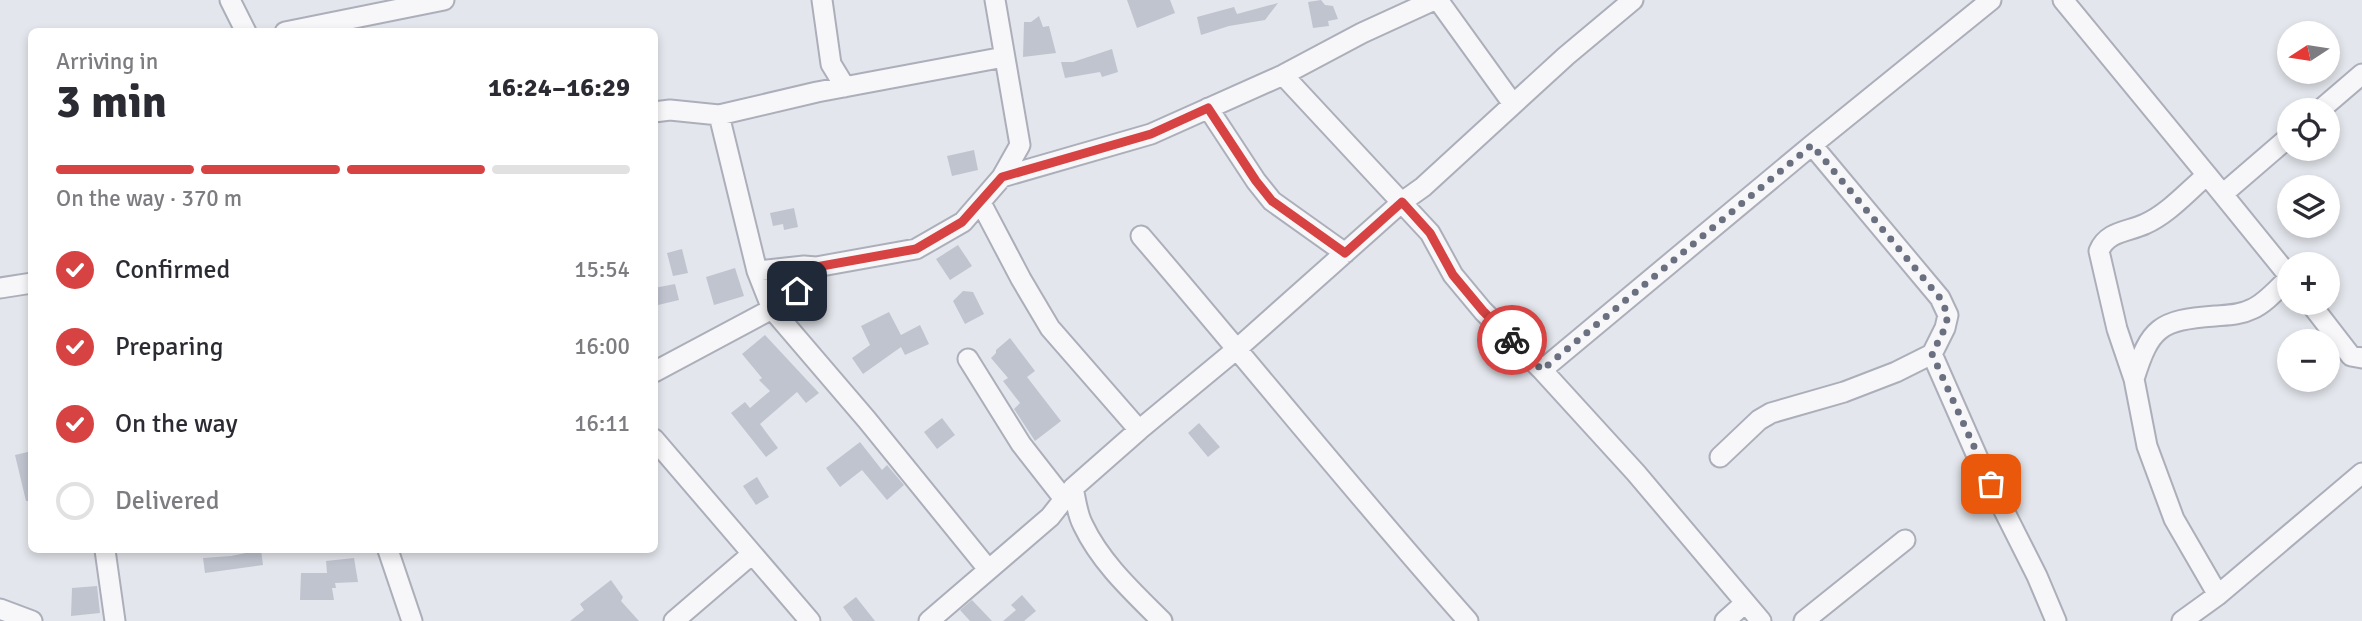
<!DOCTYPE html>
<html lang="en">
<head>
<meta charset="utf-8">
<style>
  body { margin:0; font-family:Signika,sans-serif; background:#f2f2f3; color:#2b2b33; height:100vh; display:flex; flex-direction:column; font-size:26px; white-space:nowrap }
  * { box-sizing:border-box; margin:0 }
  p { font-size:23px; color:#7c7c81 }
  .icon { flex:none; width:38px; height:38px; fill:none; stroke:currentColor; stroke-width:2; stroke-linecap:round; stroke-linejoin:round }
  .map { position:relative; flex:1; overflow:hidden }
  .panel { position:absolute; left:28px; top:28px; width:630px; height:525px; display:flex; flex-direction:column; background:#fff; border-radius:10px; box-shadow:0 4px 10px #0003 }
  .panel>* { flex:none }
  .needle { width:46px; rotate:258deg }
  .controls { position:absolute; left:2277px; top:21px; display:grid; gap:14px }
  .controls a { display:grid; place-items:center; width:63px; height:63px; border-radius:50%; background:#fff; box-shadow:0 4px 10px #0003; font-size:35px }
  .pin { position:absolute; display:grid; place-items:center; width:60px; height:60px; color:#fff; margin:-30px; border-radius:14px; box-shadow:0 4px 10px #0006 }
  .courier { position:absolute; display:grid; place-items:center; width:70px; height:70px; margin:-35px; border:5px solid #d74343; border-radius:50%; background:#fff; color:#222; box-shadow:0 2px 9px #0007 }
  .headline em { font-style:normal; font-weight:700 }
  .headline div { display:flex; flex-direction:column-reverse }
  .headline { display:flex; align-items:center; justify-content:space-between; height:119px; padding:0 28px }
  h1 { font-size:46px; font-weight:700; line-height:52px }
  .bar { display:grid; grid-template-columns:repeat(4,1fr); gap:10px 7px; align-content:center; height:84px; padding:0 28px }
  .bar i { height:9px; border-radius:5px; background:#e1e1e2 }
  .bar .current { background:#d74343 }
  .bar p { grid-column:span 4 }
  ol { padding:0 28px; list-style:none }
  li { display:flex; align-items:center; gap:21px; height:77px }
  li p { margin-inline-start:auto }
  li .icon { padding:7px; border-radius:50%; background:#d74343; color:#fff; stroke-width:4 }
  li:last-child { color:#7c7c81 }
  li i { width:38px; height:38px; border:4px solid #e1e1e2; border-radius:50% }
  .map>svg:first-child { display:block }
  .building { fill:#c0c4cf }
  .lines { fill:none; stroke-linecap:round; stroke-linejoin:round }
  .minor-casing { stroke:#acafba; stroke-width:23 }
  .minor { stroke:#f7f7fa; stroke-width:19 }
  .done { stroke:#6b7080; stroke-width:7; stroke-dasharray:0 12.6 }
  .route { stroke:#d74343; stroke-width:9 }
</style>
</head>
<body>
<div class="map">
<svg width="2362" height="621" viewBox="0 0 2362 621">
  <rect width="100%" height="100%" fill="#e3e6ec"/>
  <path class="building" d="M1127,0H1170L1175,13L1137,28Z
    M1321,0L1325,5L1333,6L1338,19L1328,21L1329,26L1313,28L1308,2Z
    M1278,3L1265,20L1229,26L1201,35L1197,17L1234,7L1237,14Z
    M1039,16L1043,27L1049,26L1056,53L1023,57L1024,22H1031Z
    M1112,49L1118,72L1102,77L1100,72L1065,78L1061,62H1073Z
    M974,150L978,170L952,176L947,156Z
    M794,208L798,227L784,230L783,224L773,226L770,213Z
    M958,245L972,266L950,280L936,259Z
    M682,249L688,273L673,276L667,253Z
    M735,268L744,296L714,305L706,277Z
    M675,284L679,300L654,306V288Z
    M963,291L973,292L984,314L965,324L953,301Z
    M889,312L901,335L920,325L929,344L905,355L901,347L863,374L852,358L870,345L861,326Z
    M765,335L819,393L806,403L797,392L760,424L778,448L766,457L731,413L745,402L750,408L770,391L759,380L762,378L742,354Z
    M1010,338L1035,371L1027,377L1061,421L1035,441L1014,409L1020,403L1003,381L1008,378L991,358L996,353V350Z
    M942,418L955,435L937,449L924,432Z
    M1199,423L1220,447L1208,457L1188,433Z
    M860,442L882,470L887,465L904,485L887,500L862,470L840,487L826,468Z
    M32,451V501H26L15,455Z
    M757,477L769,497L756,505L743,486Z
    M261,550L263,565L205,573L203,558L231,556Z
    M354,558L358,582L335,583L336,588H332L334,600H300L301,573H327L326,561Z
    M611,580L623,597L621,601L639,621H570L584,610L580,604Z
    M97,586L100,613L71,616L72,588Z
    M1022,595L1036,611L1024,621H1003L1016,610L1011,605Z
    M856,597L875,621H853L843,607Z
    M972,600L992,621H970L960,610Z"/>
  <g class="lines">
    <g class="minor-casing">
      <path id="minor" d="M230,0L246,32
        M822,0L831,64L845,87
        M1438,0L1513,104
        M2063,0L2207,175C2188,191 2168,214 2145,224C2128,232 2107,231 2099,251L2117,329L2134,379L2147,446L2174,519L2218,595
        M285,32L444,0
        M1283,75L1430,233L1453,275L1483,311L1542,370L1636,473L1761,621
        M1208,108L1256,181L1272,201L1345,253
        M2320,110L2362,74
        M654,112L670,110L719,115L817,92L1004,57
        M719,115L757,271L772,309L867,420L988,569
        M2207,175L2289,276
        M1002,177L1151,134L1283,75L1362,33L1434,0
        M2224,193L2289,137
        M981,203L1021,279L1050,328L1139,430
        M1141,236C1251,364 1356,495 1468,621
        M757,271L804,266L816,267
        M0,288L32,283
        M2310,303L2351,356L2362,358
        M1932,354L1980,463L2037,576L2056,621
        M968,359L1021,444L1064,499
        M1542,370L1812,145L1991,0
        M654,372L785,302L809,280L816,267L916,249L963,222L1002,177L1020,145L995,0
        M2134,379C2150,328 2159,320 2215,316C2228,315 2240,315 2252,309C2266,303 2278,288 2289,278
        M654,439L810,621
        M1720,457L1759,420L1771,413L1844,392L1896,372L1932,354L1945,328L1948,315L1940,298L1812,145
        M1073,488C1076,500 1077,514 1083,525C1101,563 1133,592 1162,621
        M105,550L115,621
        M388,550L412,621
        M0,609L32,621
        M674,621L752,554
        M929,621L1050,517L1073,488L1139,430L1238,348L1402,202L1423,187L1566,56L1633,0
        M1725,621L1745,603
        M1804,621L1905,540
        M2182,621L2218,595L2362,473"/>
    </g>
    <use href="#minor" class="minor"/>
  </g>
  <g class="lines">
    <path class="done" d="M1512,340L1542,370L1812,145L1940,298L1948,315L1945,328L1932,354L1991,484"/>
    <path class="route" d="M797,291L809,280L816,267L916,249L962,222L1002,177L1151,134L1208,108L1256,181L1272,201L1345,253L1402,202L1430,233L1453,275L1483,311L1512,340"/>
  </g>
</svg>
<div class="controls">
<a><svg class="needle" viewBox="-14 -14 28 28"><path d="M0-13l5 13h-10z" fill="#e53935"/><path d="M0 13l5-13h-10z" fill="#7c7c81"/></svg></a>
<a><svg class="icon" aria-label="locate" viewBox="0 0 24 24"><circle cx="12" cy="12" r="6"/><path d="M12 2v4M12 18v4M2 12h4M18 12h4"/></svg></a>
<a><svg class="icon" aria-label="layers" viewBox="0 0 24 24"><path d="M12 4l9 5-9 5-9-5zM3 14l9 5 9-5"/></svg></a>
<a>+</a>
<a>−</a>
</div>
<div class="pin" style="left:1991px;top:484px;background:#ea580c"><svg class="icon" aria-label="bag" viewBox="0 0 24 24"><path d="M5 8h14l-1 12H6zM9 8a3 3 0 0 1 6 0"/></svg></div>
<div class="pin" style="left:797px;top:291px;background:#1f2937"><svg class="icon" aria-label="home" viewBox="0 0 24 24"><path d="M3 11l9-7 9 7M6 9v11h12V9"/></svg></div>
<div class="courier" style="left:1512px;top:340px"><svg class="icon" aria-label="bike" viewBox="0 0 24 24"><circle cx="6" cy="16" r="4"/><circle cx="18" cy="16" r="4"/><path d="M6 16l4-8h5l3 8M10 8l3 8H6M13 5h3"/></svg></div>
<section class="panel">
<div class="headline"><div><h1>3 min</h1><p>Arriving in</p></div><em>16:24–16:29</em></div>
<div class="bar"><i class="current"></i><i class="current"></i><i class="current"></i><i></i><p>On the way · 370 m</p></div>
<ol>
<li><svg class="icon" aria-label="check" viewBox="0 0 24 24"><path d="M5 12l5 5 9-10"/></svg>Confirmed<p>15:54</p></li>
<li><svg class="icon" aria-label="check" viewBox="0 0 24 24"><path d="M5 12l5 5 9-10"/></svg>Preparing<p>16:00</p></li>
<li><svg class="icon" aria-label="check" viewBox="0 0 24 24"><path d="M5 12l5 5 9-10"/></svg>On the way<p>16:11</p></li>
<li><i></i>Delivered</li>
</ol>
</section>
</div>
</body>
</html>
